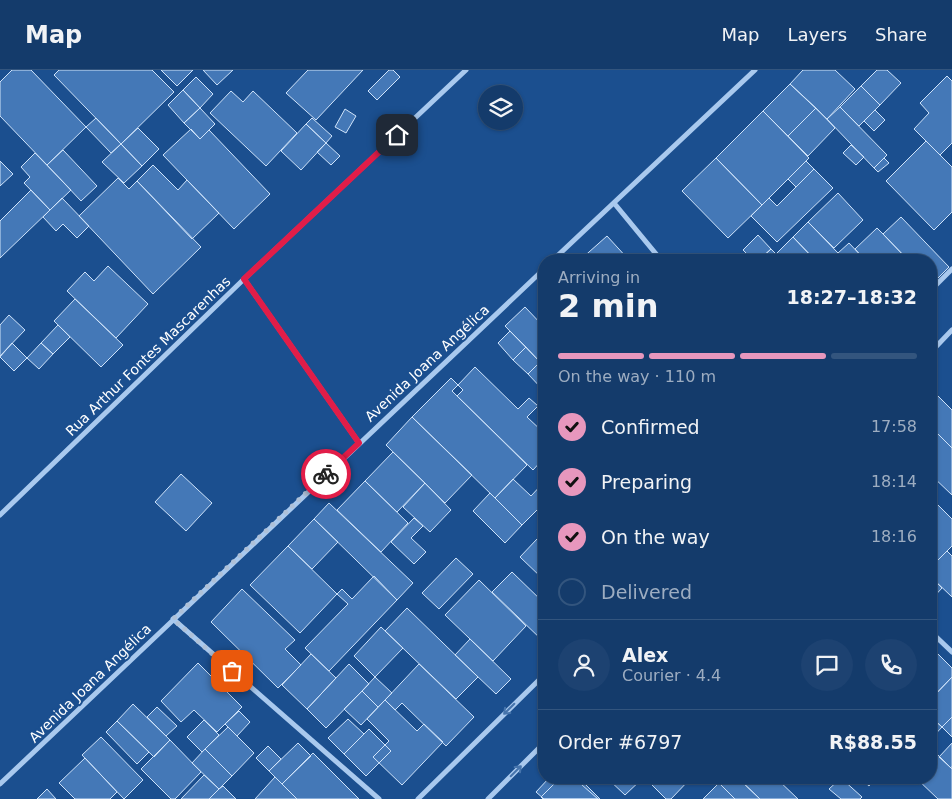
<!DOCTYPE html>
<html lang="en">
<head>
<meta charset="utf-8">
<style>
  body { margin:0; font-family:"DejaVu Sans",sans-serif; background:#1d4271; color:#f1f3f6; height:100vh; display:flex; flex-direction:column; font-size:19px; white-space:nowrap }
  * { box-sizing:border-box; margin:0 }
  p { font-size:16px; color:#9dadc1 }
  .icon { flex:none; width:28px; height:28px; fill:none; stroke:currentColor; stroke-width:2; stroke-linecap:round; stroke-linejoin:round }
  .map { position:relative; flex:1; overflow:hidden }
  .sheet { position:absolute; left:538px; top:184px; width:399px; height:530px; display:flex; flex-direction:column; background:#143b6b; border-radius:20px; box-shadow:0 1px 4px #0004,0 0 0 1px #33557e }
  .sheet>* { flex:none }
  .controls { position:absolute; left:478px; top:15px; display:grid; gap:10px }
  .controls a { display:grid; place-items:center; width:45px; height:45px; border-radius:50%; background:#143b6b; box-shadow:0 1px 4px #0004,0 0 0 1px #33557e; font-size:25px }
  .pin { position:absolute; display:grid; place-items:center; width:42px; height:42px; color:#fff; margin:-21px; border-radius:10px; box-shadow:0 2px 8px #0006 }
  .courier { position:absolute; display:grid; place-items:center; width:50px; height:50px; margin:-25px; border:4px solid #e11d48; border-radius:50%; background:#fff; color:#222; box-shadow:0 1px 6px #0007 }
  .summary em { font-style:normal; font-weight:700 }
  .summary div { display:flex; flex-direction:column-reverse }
  .summary { display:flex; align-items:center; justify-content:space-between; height:85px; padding:0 20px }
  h1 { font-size:32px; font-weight:700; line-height:38px }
  .bar { display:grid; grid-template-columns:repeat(4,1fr); gap:8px 5px; align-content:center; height:60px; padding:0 20px }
  .bar i { height:6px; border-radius:4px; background:#33557e }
  .bar .current { background:#e797bd }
  .bar p { grid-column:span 4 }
  .line { display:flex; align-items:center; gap:12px; padding:0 20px; border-top:1px solid #33557e }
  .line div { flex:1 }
  .round { display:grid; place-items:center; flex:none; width:52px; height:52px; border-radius:26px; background:#1d4271 }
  ol { padding:0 20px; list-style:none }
  li { display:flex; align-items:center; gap:15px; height:55px }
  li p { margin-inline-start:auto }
  li .icon { padding:5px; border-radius:50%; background:#e797bd; color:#111; stroke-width:4 }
  li:last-child { color:#9dadc1 }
  li i { width:28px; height:28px; border:2px solid #33557e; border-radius:50% }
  header { display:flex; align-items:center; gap:30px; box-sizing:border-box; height:70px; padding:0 25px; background:#143b6b; border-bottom:1px solid #33557e }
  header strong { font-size:24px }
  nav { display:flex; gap:28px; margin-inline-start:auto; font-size:18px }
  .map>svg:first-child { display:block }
  .building { fill:#4478b7; stroke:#cfe3fa }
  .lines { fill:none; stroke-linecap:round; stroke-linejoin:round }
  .street { stroke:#a9c9ee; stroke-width:5 }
  .oneway { stroke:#4674ac }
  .done { stroke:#afc1d8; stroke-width:5; stroke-dasharray:0 9 }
  .route { stroke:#e11d48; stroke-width:6 }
  .labels { text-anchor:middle; stroke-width:4; stroke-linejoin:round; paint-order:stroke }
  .street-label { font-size:14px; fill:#fff; stroke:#1b4f8f }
</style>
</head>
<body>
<header>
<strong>Map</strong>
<nav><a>Map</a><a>Layers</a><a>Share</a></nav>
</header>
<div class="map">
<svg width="952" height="729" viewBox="0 0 952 729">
  <rect width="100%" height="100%" fill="#1b4f8f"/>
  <path class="building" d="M12,0H31L86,57L47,95L0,46V12Z
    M59,0H152L174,22L121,74L54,5Z
    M161,0H193L177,16Z
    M203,0H233L217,15Z
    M308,0H363L316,50L286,23Z
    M389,0H393L400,7L377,30L368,21Z
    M803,0H835L855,19L827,49L790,14Z
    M877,0H887L901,13L880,35L861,16Z
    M947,6L952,11V73L940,85L914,59L929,43L920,33Z
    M196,7L213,24L200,38L183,20Z
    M790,14L816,38L788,66L763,41Z
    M861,16L880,35L859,56L840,37Z
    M183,20L200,38L184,53L168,35Z
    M231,21L243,32L253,21L297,63L266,96L210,43Z
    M840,37L887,85L874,98L827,49Z
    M200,38L215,54L200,69L184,53Z
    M816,38L835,58L808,86L788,66Z
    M345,39L356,46L346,63L335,57Z
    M875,40L885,50L874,61L864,51Z
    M763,41L809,88L762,135L716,88Z
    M96,48L121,74L111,83L86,57Z
    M312,48L332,66L326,73L306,54Z
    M306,54L326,73L301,100L281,81Z
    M138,58L159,79L142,96L121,74Z
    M191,59L200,69L209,60L270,124L234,159L163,85Z
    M926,71L952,97V142L934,160L886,111Z
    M326,73L340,86L331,95L317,82Z
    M121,74L142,96L124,113L102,92Z
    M851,75L864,87L856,95L843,83Z
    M63,80L97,116L81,131L47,95Z
    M35,83L71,120L50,140L24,113L30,107L21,97Z
    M716,88L762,135L728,168L682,121Z
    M884,88L889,93L878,102L874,98Z
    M0,91L13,104L0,116Z
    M806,91L814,99L796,117L788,109Z
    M153,95L178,120L187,110L219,143L192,169L137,111Z
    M814,99L833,118L777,172L751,146L769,128L777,136Z
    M118,108L129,119L137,111L201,177L153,224L79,146Z
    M31,120L50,140L0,188V151Z
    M838,123L863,150L834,178L808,152Z
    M62,128L89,156L77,168L63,154L56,161L43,147Z
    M901,147L949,197L931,215L930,190H908L883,164Z
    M808,152L838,183L849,173L865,190H815L793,167Z
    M877,158L883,164L908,190H865L855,179Z
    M758,165L771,179L759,190H753L743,180Z
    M607,166L629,190H580Z
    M793,167L815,190H782L776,184Z
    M771,179L782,190H759Z
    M108,196L148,234L116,268L67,221L85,202L94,211Z
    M75,229L123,275L101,297L54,251Z
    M525,237L544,257V288L540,292L505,256Z
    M9,245L25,260L0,286V255Z
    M58,255L70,267L53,284L41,273Z
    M510,261L526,277L513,290L498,273Z
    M12,273L27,288L14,301L0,287Z
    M41,273L53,284L39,299L27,288Z
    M526,277L540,292L528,304L513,290Z
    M544,288V321L528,304Z
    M475,297L518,339L529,328L538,336L527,347L544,363V388L533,400L457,326L463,320L458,315Z
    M451,308L458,315L452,321L527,395L495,428L412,347Z
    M930,318L952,340V378L930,356Z
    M412,347L472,405L445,433L386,375Z
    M930,356L952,378V425L930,404Z
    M393,382L425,413L397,442L365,411Z
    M181,404L212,433L186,461L155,432Z
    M513,409L531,426L544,412V438L541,436L522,455L495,428Z
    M365,411L408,453L381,482L337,440Z
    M425,413L451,440L430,462L403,437Z
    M490,423L522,455L505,473L473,441Z
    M934,431L952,449V476L930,498V436Z
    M329,433L413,513L397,530L314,449Z
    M414,448L423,456L411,468L426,482L414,494L391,472Z
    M314,449L338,472L312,499L288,476Z
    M537,469L544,475L543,509L520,487Z
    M288,476L337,524L300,563L250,515Z
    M947,481L952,486V527L930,506V498Z
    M456,488L473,504L439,539L422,523Z
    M512,502L544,533V572L492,522Z
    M374,506L397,530L329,601L305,578L348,534L337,524L342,519L352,529Z
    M930,506L942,518L930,531Z
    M479,510L526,556L493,591L445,545Z
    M242,519L295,570L285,579L301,595L278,618L211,552Z
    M407,538L478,607L456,629L385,561Z
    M381,557L403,578L375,607L354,586Z
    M470,569L511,609L496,624L455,585Z
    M933,579L952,598V607L930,630V582Z
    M311,584L336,608L307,639L282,615Z
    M198,593L242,637L217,662L194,640L181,652L161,631Z
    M349,594L369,614L326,658L307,639Z
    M419,594L474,647L446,676L402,633L395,640L385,630Z
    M375,607L392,623L378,637L362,621Z
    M952,607V647L942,657L930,646V630Z
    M362,621L378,637L361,655L344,639Z
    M385,630L417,661L424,654L443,672L402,715L373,687L389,671L367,649Z
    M133,634L170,670L154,687L117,651Z
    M157,637L177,656L166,666L147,647Z
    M239,641L250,652L237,666L225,654Z
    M930,646L942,657L930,670Z
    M952,647V667L942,657Z
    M348,649L364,664L344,684L328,668Z
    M204,650L219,665L202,682L187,667Z
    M117,651L149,682L137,694L106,662Z
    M228,657L254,683L232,706L205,679Z
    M369,659L391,681L366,706L344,684Z
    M101,667L143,710L124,729L82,685Z
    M170,670L201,702L175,729H171L141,699Z
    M298,673L311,686L282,714L269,701Z
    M952,673V696L951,698L939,687Z
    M268,676L281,689L269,701L256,688Z
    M205,679L232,706L219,719L192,693Z
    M935,682L952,699V729H938L916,708H930V687Z
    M313,683L359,729H297L282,714Z
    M85,688L117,722L110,729H75L59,713Z
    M204,705L219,719L209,729H181Z
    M275,707L297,729H255Z
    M549,708H574L598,729H544L536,722Z
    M560,708H579L600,729H543L541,727Z
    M607,708H643L625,725Z
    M645,708H691L671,729H666Z
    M724,708H738L760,729H735L719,713Z
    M738,708H776L798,729H760Z
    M841,708L862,727L860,729H841L829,719Z
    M860,708H876L869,716Z
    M719,713L735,729H703Z
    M223,716L236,729H209L219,719Z
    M47,719L56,729H37Z"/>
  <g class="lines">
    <path class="street" d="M614,133L661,190
      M553,190L755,0
      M244,209L359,373
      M930,221L952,199
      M930,283L952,260
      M0,445L244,209L466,0
      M173,549L379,729
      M930,561L952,582
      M0,714L544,199
      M418,729L544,605
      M488,729L544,673"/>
  </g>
  <defs><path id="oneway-shaft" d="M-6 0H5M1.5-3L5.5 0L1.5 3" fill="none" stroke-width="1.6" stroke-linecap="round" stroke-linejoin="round" transform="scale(1.25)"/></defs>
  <g class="oneway">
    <use href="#oneway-shaft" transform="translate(509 639) rotate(135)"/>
    <use href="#oneway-shaft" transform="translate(516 701) rotate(-45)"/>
  </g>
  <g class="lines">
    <path class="done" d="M232,601L173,549L326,404"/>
    <path class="route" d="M326,404L359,373L244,209L397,65"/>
  </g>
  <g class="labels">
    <g class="street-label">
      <text transform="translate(148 286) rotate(-44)" y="5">Rua Arthur Fontes Mascarenhas</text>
      <text transform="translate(427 293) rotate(-43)" y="5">Avenida Joana Angélica</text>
      <text transform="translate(90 613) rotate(-44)" y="5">Avenida Joana Angélica</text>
    </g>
  </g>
</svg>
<div class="controls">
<a><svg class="icon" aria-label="layers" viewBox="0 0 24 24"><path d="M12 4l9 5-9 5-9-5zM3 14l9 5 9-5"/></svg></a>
</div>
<div class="pin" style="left:232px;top:601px;background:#ea580c"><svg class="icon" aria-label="bag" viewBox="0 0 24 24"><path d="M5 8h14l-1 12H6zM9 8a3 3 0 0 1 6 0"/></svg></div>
<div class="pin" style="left:397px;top:65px;background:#1f2937"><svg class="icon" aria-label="home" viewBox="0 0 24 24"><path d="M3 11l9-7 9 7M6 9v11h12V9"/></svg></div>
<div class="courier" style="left:326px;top:404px"><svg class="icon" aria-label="bike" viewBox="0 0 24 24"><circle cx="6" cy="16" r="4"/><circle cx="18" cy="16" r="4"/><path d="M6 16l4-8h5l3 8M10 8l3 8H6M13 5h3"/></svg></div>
<section class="sheet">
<div class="summary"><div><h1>2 min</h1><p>Arriving in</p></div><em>18:27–18:32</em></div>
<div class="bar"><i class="current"></i><i class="current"></i><i class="current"></i><i></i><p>On the way · 110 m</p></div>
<ol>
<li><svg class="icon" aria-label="check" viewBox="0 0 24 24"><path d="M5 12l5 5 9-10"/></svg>Confirmed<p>17:58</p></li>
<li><svg class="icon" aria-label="check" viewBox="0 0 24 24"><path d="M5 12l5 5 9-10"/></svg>Preparing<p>18:14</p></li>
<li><svg class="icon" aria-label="check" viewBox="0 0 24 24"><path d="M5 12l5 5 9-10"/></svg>On the way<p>18:16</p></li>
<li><i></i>Delivered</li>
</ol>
<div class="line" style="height:90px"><a class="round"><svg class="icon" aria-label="person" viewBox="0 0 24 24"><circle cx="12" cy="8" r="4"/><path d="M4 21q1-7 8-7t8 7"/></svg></a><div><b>Alex</b><p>Courier · 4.4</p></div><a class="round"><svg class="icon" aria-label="chat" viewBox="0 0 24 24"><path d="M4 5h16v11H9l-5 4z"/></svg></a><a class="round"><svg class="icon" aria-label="phone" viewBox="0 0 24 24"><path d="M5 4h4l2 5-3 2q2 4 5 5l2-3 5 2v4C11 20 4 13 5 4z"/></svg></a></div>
<div class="line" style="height:65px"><div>Order #6797</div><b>R$88.55</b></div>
</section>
</div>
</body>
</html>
